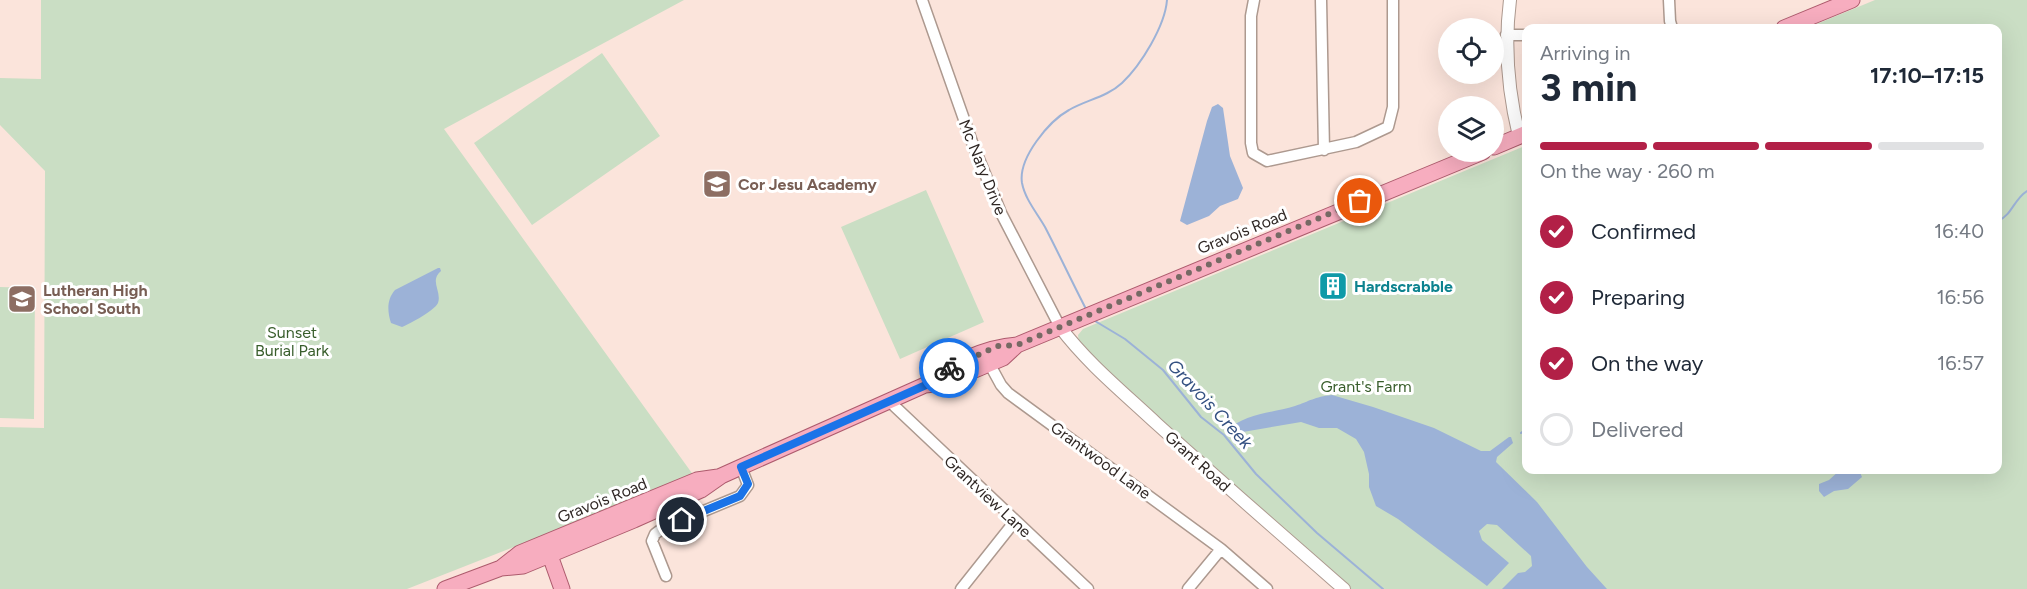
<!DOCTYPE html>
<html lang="en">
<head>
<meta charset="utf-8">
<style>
  body { margin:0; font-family:Figtree,sans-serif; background:#f2f2f3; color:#1f2937; height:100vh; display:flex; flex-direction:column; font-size:22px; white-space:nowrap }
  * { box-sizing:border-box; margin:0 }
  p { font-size:20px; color:#747a83 }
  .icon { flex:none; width:33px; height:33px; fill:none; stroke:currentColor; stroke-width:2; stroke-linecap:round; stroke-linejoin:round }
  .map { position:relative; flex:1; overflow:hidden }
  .sheet { position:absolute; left:1522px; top:24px; width:480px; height:450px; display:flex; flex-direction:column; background:#fff; border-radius:12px; box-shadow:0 6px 24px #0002 }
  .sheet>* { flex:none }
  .tools { position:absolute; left:1438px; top:18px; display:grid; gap:12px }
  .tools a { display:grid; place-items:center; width:66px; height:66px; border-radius:50%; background:#fff; box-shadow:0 6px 24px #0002; font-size:30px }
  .pin { position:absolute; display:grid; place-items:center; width:51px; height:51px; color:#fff; margin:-26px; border:3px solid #fff; border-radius:50%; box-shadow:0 2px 6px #0007 }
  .courier { position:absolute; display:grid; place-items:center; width:60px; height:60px; margin:-30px; border:4px solid #1a73e8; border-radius:50%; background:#fff; color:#222; box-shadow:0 2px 8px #0007 }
  .summary em { font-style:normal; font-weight:700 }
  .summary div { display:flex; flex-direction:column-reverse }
  .summary { display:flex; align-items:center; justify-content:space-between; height:102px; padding:0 18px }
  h1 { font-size:39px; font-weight:700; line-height:45px }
  .bar { display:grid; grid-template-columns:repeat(4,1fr); gap:9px 6px; align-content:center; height:72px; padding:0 18px }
  .bar i { height:8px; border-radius:4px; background:#e0e1e3 }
  .bar .current { background:#b22047 }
  .bar p { grid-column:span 4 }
  ol { padding:0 18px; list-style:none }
  li { display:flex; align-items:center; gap:18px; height:66px }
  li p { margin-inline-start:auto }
  li .icon { padding:6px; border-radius:50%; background:#b22047; color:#fff; stroke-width:4 }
  li:last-child { color:#747a83 }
  li i { width:33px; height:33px; border:3px solid #e0e1e3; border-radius:50% }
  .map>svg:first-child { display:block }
  .green { fill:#cadec4 }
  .water { fill:#9cb2d7 }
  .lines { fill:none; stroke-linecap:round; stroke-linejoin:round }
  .stream { stroke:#9cb2d7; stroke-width:2 }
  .minor-casing { stroke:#ad998f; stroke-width:13 }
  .tertiary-casing { stroke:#ad998f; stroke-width:14 }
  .primary-casing { stroke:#ad5b6d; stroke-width:17 }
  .minor { stroke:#fff; stroke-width:10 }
  .tertiary { stroke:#fff; stroke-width:12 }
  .primary { stroke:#f7adbf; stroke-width:15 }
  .done { stroke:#766964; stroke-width:6; stroke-dasharray:0 10.8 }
  .route { stroke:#1a73e8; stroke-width:8 }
  .labels { text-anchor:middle; stroke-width:6; stroke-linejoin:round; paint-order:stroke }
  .street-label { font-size:16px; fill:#2f2724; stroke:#fff }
  .education-label { font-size:16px; font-weight:bold; fill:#785e54; stroke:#fff; text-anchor:start }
  .culture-label { font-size:16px; font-weight:bold; fill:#0d838f; stroke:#fff; text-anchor:start }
  .park-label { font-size:16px; fill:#395e2c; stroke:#fff }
  .water-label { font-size:18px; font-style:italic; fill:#345182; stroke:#fff }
</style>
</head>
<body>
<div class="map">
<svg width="2027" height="589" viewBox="0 0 2027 589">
  <rect width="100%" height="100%" fill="#fbe4db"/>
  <path class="green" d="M41,0H684L444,129L694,476L407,589H0V427L44,428L45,171L0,125V78L41,79Z
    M1875,0H2027V589H1351L1139,401L1079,343L1078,335L1083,329L1527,145V470H1998V28H1807Z
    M602,53L660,136L532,225L474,143Z
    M926,190L984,322L900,359L841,227Z
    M0,287L35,288L34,419L0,418Z"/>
  <path class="water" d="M1218,104L1223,108L1230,156L1243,188L1238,199L1220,206L1209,216L1187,225L1180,221L1207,121L1212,107Z
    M438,268H440L441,271C429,281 442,291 438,303C434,311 411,323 402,327L391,323C387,311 387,299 395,290Z
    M1332,395L1373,407L1434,428L1481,451H1490L1509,437H1511L1513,443L1497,457L1496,462L1537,502L1587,567L1607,589H1502L1518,573L1525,572L1532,566L1531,556L1497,525L1487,524L1479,531L1482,540L1509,563L1487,586L1398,519L1376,506L1369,487V474L1364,452L1356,439L1337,428H1319L1301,422L1237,433H1229L1227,431C1244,413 1273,413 1295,406C1310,401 1314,397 1332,395Z
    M1840,470H1859L1862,477L1848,489L1834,491L1824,497L1819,491V484L1829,480Z"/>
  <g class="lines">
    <path class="stream" d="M1998,221C2012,215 2014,199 2027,191
      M1086,309C1072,282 1059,254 1045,227C1037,213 1025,199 1022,183C1018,158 1049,121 1069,110C1086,100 1107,97 1122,83C1141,65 1165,26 1167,0
      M1095,321L1125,339L1163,370L1201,417L1224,435L1256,474L1317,533L1383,589
      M1521,433L1527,428"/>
    <g class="minor-casing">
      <path id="minor" d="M922,0L972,142L1001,213L1060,327
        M1254,0L1251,16V143L1253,153L1267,161L1356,142L1388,127L1393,107V0
        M1321,0L1324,150
        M1669,0L1670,21L1672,28
        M1506,35H1527
        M989,363L1001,385L1008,393L1221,549L1267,589
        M889,401L1088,589
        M666,576L652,541L655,534L663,528L740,496L748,485L741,467
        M961,589L1015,521
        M1188,589L1221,549"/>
    </g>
    <g class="tertiary-casing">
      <path id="tertiary" d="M1510,0C1504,47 1508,91 1519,136
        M1060,327C1088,364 1124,393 1157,424C1219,480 1281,534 1344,589"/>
    </g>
    <g class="primary-casing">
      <path id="primary" d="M1784,28L1852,0
        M1494,147L1527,133
        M925,385C947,364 987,347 1017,345L1483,152
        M547,547L562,589
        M501,568L520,553L697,480L718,477
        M445,589L501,568L523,566L634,520L701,490L721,476L741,467L925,385L944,383L1003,358L1017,345"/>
    </g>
    <use href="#minor" class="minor"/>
    <use href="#tertiary" class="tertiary"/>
    <use href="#primary" class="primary"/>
  </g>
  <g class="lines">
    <path class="done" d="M949,368L998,346L1017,345L1360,201"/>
    <path class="route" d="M682,520L740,496L748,484L741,467L926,385L939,372L949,368"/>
  </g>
  <defs>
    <g id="school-square" transform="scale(1.5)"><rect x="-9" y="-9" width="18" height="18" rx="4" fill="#8d6e63" stroke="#fff"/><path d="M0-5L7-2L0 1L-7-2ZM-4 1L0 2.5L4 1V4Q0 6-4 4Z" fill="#fff"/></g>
    <g id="building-square" transform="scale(1.5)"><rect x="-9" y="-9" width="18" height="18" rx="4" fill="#0f9aa8" stroke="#fff"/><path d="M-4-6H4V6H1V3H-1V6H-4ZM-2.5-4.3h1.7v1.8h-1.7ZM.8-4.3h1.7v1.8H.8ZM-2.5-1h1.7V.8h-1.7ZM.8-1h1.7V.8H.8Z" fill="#fff"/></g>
  </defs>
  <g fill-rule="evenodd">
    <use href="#school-square" x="717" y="184"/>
    <use href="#building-square" x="1333" y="286"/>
    <use href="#school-square" x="22" y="299"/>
  </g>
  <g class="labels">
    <g class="street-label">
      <text transform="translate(983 167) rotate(68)" y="6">Mc Nary Drive</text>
      <text transform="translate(1242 231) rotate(-22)" y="6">Gravois Road</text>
      <text transform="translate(1101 460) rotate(36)" y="6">Grantwood Lane</text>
      <text transform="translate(1198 461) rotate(42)" y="6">Grant Road</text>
      <text transform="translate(988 496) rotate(43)" y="6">Grantview Lane</text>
      <text transform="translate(602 500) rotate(-22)" y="6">Gravois Road</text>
    </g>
    <g class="education-label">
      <text x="738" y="190">Cor Jesu Academy</text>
      <text x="43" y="296">Lutheran High<tspan x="43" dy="18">School South</tspan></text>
    </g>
    <g class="culture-label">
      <text x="1354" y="292">Hardscrabble</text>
    </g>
    <g class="park-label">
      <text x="292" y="338">Sunset<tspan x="292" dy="18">Burial Park</tspan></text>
      <text x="1366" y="392">Grant's Farm</text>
    </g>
    <g class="water-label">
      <text transform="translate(1210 404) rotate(47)" y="6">Gravois Creek</text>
    </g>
  </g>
</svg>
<div class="tools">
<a><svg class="icon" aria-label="locate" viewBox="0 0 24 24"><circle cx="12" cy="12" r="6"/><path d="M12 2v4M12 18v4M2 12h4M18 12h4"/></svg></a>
<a><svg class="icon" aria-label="layers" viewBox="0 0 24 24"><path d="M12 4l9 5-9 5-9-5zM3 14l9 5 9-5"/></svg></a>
</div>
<div class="pin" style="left:1360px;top:201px;background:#ea580c"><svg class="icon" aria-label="bag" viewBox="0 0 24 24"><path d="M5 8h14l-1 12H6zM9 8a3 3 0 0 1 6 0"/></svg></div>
<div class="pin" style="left:682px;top:520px;background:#1f2937"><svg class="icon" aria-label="home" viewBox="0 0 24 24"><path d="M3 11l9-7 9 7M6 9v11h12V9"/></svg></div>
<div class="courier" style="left:949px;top:368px"><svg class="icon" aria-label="bike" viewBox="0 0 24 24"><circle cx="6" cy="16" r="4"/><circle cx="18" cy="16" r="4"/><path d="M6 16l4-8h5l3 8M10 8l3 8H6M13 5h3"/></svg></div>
<section class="sheet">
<div class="summary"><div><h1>3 min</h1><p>Arriving in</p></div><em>17:10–17:15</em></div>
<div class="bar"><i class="current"></i><i class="current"></i><i class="current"></i><i></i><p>On the way · 260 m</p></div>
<ol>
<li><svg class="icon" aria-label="check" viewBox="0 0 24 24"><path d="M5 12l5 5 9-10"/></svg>Confirmed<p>16:40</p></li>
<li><svg class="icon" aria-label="check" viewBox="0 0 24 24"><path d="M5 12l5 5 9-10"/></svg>Preparing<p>16:56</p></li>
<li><svg class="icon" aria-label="check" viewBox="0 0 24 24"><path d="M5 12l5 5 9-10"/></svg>On the way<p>16:57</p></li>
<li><i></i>Delivered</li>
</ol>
</section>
</div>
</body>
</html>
